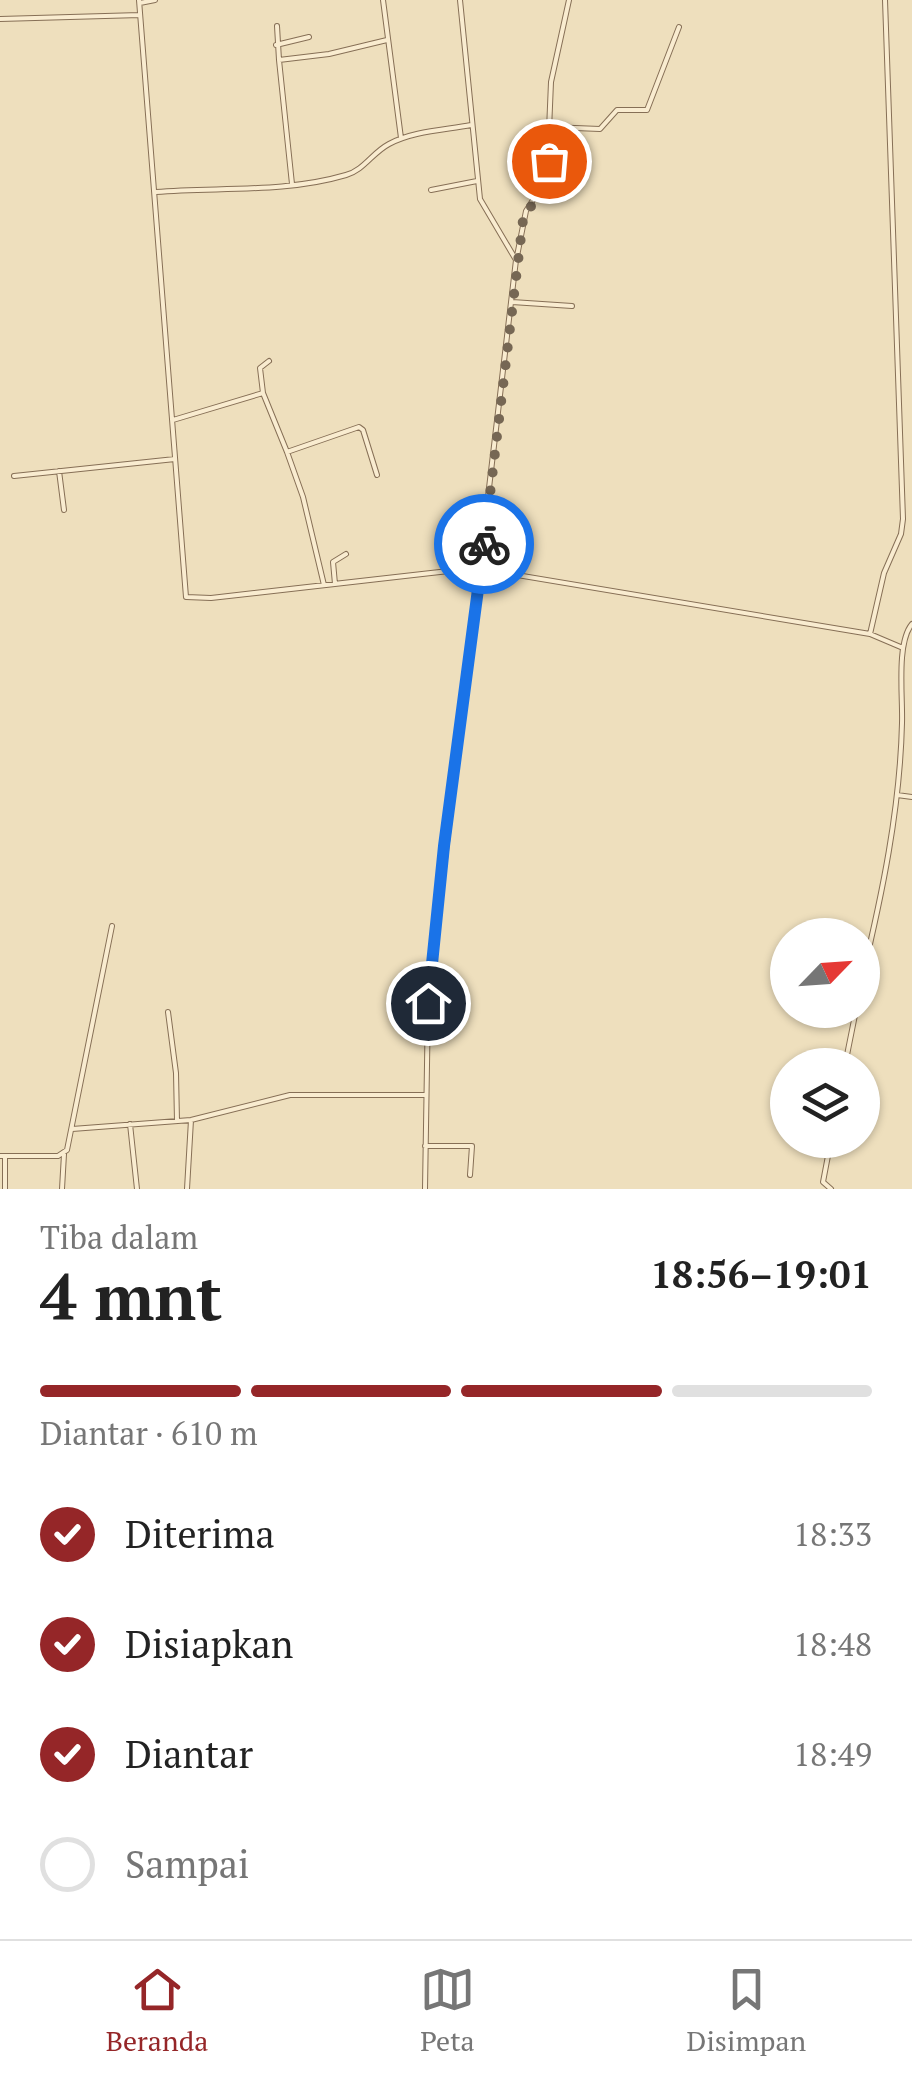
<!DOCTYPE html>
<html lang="id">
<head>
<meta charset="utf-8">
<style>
  body { margin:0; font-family:"PT Serif",serif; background:#f2f2f2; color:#222; height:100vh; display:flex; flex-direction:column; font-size:38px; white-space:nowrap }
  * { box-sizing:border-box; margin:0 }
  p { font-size:32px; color:#767676 }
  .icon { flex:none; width:55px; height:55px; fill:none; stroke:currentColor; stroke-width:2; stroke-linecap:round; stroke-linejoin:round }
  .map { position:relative; height:1189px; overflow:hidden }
  .panel { display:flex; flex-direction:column; background:#fff; flex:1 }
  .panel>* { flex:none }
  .needle { width:65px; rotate:65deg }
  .tools { position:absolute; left:770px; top:918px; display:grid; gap:20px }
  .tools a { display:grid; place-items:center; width:110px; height:110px; border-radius:50%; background:#fff; box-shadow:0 2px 8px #0004; font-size:50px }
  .pin { position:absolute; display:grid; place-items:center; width:85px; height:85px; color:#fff; margin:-42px; border:5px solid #fff; border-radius:50%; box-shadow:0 2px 10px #0007 }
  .courier { position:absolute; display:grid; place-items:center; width:100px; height:100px; margin:-50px; border:8px solid #1a73e8; border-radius:50%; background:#fff; color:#222; box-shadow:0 2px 12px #0007 }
  .head em { font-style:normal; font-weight:800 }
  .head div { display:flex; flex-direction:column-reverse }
  .head { display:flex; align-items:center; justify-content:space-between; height:170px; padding:0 40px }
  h1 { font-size:65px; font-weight:800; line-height:75px }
  .bar { display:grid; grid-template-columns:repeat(4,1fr); gap:15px 10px; align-content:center; height:120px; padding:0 40px }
  .bar i { height:12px; border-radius:8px; background:#e0e0e0 }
  .bar .selected { background:#952628 }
  .bar p { grid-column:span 4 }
  ol { padding:0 40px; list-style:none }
  li { display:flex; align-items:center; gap:30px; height:110px }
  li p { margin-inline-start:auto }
  li .icon { padding:10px; border-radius:50%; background:#952628; color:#fff; stroke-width:4 }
  li:last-child { color:#767676 }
  li i { width:55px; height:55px; border:5px solid #e0e0e0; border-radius:50% }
  .menu { display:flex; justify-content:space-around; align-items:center; height:140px; border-top:2px solid #e0e0e0; background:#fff; font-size:28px; color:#767676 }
  .menu a { display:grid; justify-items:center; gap:5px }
  .menu .selected { color:#952628 }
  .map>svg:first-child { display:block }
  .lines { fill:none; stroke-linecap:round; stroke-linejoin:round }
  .street-casing { stroke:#866f56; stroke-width:6 }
  .street { stroke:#f9ecd0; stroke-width:4 }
  .done { stroke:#766754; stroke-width:10; stroke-dasharray:0 18 }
  .route { stroke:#1a73e8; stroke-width:12 }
</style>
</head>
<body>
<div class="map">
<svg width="912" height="1189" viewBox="0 0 912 1189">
  <rect width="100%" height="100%" fill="#eedfbd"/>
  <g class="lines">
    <g class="street-casing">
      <path id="street" d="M139,0L186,597L211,598L475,568L870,634L903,648
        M383,0L401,138
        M140,3L155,0
        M0,19L140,15
        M277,26L279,60
        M276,45L309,37
        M550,127L600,129L617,110H647L679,27
        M292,184L279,60L329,54L387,40
        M431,190L477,181
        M156,192C219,187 285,193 346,175C364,170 372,153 389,144C413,131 445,130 471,125
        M517,256L526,211L547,178L551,82L569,0
        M512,302L572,306
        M263,393L260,368L269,361
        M173,420L263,393L287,452L359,427L363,430L377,475
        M287,452L303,497L324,585
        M59,471L64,510
        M14,476L175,459
        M335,584L333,562L346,554
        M870,634L884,573L901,534L903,519L885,0
        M897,795L912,797
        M862,978C882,895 900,809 902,723C903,698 896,643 912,624
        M168,1012L176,1073L177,1121
        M845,1065L856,1010
        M130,1124L137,1189
        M72,1129L191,1120L290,1095H425
        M831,1140L823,1182L831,1189
        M425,1146H472L470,1175
        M0,1156H58L67,1150L112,926
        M5,1156V1189
        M62,1189L64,1154
        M187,1189L191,1120
        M425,1189L428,1003L516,260L480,199L460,0"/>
    </g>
    <use href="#street" class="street"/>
  </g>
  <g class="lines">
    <path class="done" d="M484,544L523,220L546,181L549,161"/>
    <path class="route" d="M428,1003L444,846L484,544"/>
  </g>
</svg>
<div class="tools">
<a><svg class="needle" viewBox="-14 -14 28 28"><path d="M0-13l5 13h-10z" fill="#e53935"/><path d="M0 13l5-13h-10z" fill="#767676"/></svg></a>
<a><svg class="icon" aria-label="layers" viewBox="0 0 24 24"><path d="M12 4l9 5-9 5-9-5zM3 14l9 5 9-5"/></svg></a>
</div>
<div class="pin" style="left:549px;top:161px;background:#ea580c"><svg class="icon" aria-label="bag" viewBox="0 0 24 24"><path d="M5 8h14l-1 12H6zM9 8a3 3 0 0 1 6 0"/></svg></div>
<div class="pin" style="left:428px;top:1003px;background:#1f2937"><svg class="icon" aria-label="home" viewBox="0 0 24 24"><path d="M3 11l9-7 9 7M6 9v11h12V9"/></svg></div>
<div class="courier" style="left:484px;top:544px"><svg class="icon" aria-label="bike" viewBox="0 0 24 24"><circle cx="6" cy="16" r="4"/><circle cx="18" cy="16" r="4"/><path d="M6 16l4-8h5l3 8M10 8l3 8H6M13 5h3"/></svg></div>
</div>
<section class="panel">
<div class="head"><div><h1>4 mnt</h1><p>Tiba dalam</p></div><em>18:56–19:01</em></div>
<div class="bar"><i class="selected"></i><i class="selected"></i><i class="selected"></i><i></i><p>Diantar · 610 m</p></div>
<ol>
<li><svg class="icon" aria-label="check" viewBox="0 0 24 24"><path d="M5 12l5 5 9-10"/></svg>Diterima<p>18:33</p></li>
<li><svg class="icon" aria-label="check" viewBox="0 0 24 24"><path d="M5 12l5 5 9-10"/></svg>Disiapkan<p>18:48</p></li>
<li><svg class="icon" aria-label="check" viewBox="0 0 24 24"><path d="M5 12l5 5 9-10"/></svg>Diantar<p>18:49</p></li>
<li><i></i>Sampai</li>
</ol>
</section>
<nav class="menu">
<a class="selected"><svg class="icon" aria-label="home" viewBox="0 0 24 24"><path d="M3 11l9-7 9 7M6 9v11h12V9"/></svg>Beranda</a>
<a><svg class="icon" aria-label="map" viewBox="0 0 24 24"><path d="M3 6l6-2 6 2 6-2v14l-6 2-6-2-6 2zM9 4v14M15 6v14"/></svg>Peta</a>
<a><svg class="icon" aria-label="saved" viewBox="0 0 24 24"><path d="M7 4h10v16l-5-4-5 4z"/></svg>Disimpan</a>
</nav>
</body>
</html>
